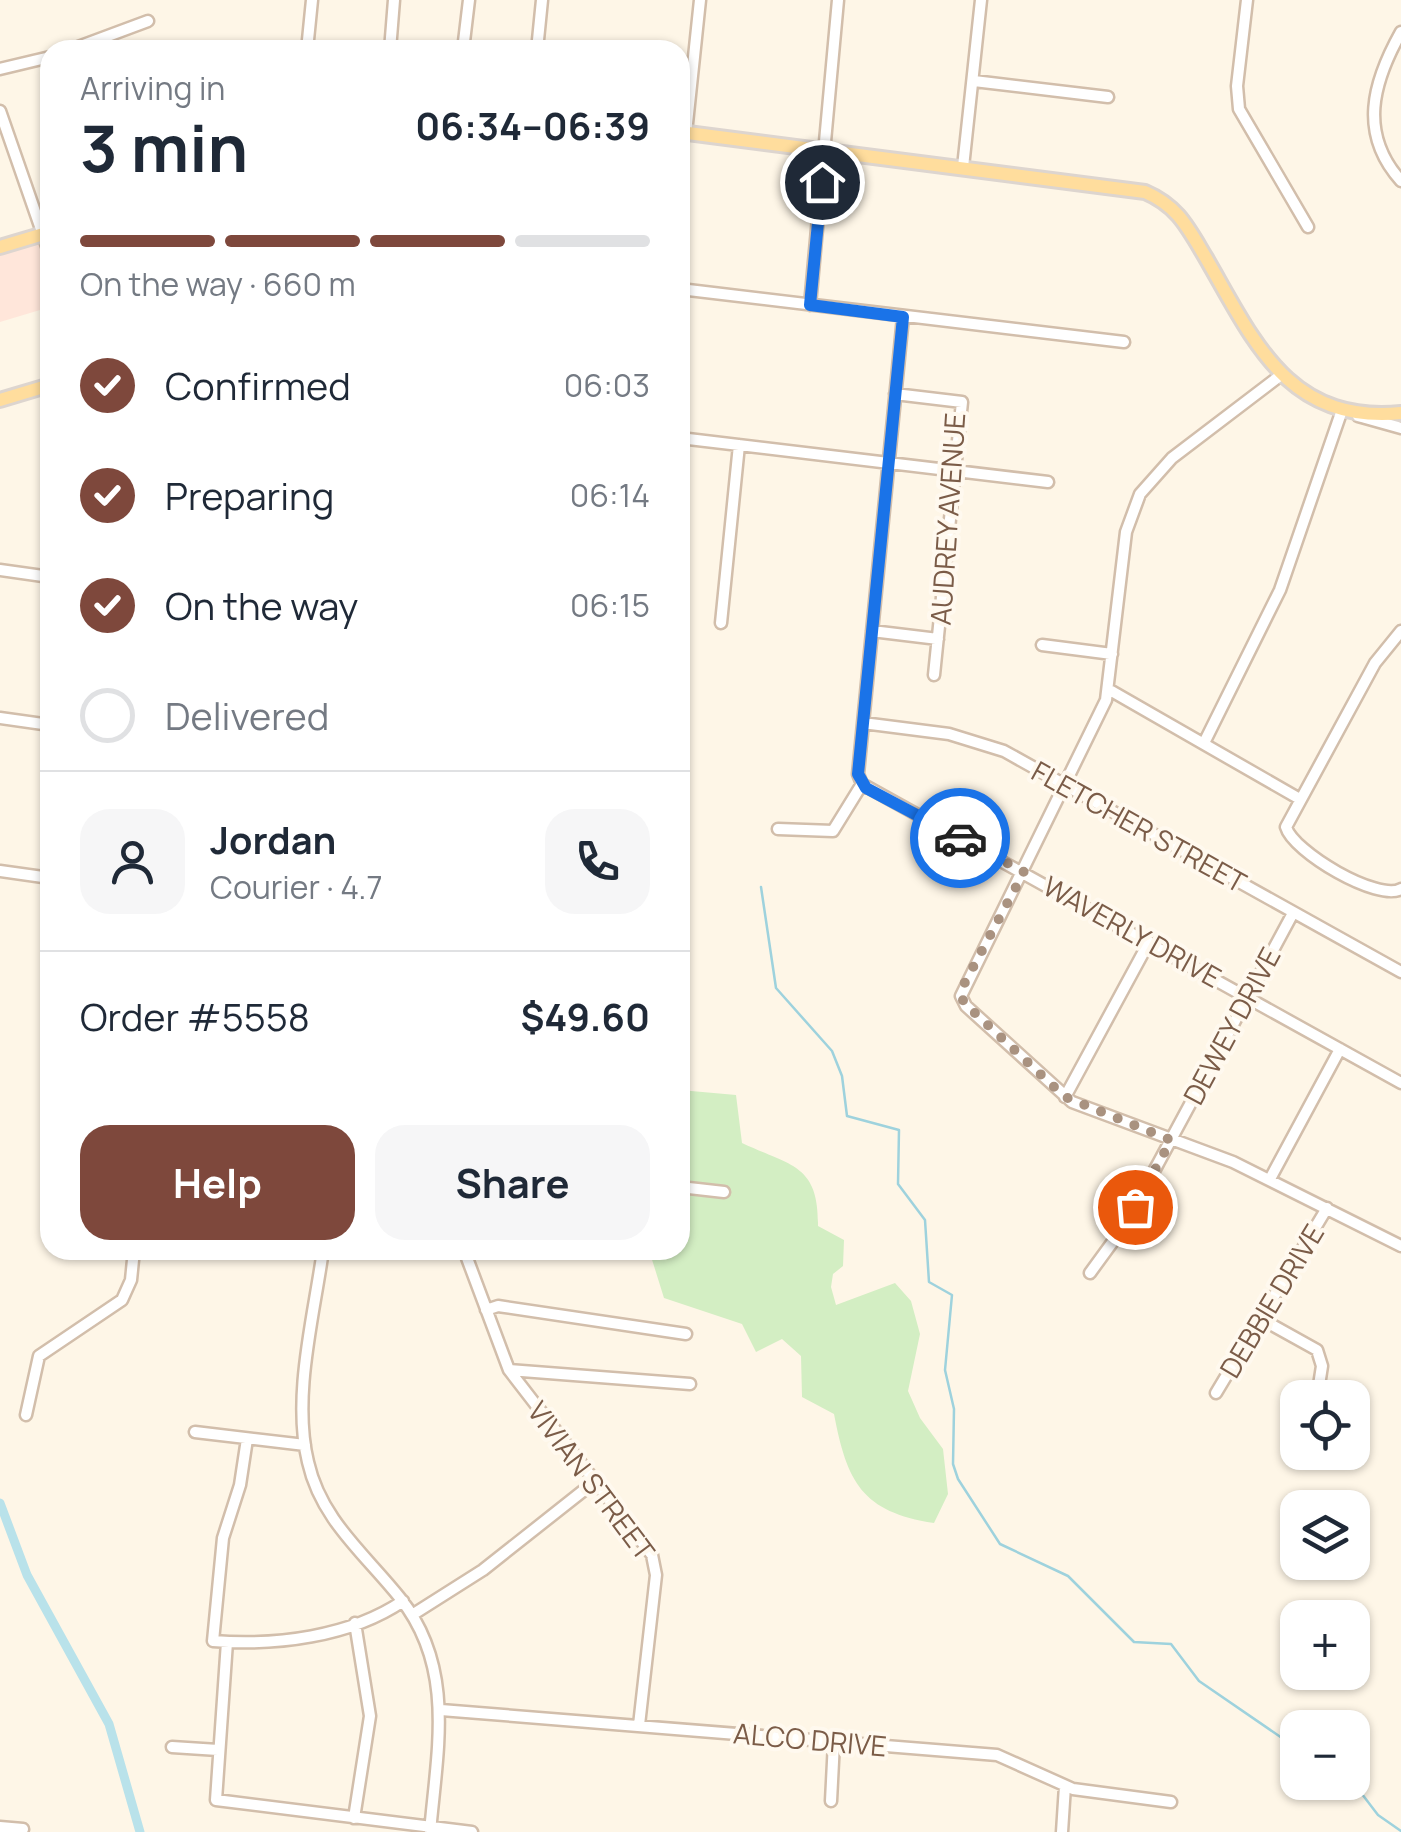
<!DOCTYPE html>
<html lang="en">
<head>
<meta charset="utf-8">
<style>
  body { margin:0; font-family:Manrope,sans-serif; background:#f6f6f7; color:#1f2937; height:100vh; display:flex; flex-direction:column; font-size:38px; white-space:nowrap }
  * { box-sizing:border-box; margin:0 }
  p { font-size:32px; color:#747a83 }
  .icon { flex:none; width:55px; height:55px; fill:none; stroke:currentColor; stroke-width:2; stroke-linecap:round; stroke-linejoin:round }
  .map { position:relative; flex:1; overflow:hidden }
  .details { position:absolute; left:40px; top:40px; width:650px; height:1220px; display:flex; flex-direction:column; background:#fff; border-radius:30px; box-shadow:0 2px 8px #0004 }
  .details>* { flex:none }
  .controls { position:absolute; left:1280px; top:1380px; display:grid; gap:20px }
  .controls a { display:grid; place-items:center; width:90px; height:90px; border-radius:20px; background:#fff; box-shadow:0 2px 8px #0004; font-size:50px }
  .pin { position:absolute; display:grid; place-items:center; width:85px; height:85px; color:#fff; margin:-42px; border:5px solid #fff; border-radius:50%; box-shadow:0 2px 10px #0007 }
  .courier { position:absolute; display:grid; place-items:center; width:100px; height:100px; margin:-50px; border:8px solid #1a73e8; border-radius:50%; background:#fff; color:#222; box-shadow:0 2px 12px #0007 }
  .head em { font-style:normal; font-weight:700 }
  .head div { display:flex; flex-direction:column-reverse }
  .head { display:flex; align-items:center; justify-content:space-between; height:170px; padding:0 40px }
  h1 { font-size:65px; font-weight:700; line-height:75px }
  .bar { display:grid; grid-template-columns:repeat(4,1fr); gap:15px 10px; align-content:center; height:120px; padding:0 40px }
  .bar i { height:12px; border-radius:8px; background:#e0e1e3 }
  .bar .selected { background:#7e483c }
  .bar p { grid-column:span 4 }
  .line { display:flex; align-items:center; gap:25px; padding:0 40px; border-top:2px solid #e0e1e3 }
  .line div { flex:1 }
  .round { display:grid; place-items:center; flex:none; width:105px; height:105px; border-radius:30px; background:#f6f6f7 }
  ol { padding:0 40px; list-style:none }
  li { display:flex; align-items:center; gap:30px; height:110px }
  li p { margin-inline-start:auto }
  li .icon { padding:10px; border-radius:50%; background:#7e483c; color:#fff; stroke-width:4 }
  li:last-child { color:#747a83 }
  li i { width:55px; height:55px; border:5px solid #e0e1e3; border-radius:50% }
  .button { display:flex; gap:20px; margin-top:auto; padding:20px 40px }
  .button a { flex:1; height:115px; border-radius:30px; background:#7e483c; color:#fff; font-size:40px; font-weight:700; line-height:115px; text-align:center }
  .button a+a { background:#f6f6f7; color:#1f2937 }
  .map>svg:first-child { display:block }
  .commercial { fill:#ffe6da }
  .green { fill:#d3eec3 }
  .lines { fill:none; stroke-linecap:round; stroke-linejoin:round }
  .stream { stroke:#9ed2dd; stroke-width:2.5 }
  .canal { stroke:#b9e2ea; stroke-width:9 }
  .minor-casing { stroke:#d2beab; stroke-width:15 }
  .major-casing { stroke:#ddd5cf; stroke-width:18 }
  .minor { stroke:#fff; stroke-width:10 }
  .major { stroke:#ffdd9d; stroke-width:12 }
  .done { stroke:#a99280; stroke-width:10; stroke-dasharray:0 18 }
  .route { stroke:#1a73e8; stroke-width:12 }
  .labels { text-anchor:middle; stroke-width:8; stroke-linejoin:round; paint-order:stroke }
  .street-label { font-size:28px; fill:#7b5c48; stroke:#fff9ef }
</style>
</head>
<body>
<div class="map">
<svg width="1401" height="1832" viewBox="0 0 1401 1832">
  <rect width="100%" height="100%" fill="#fef6e7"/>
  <path class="commercial" d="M50,232V307L0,322V247Z"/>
  <path class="green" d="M680,1090L736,1095L742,1143C791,1166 819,1164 818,1226L844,1240L843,1266L833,1274L831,1287L836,1305L895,1283L911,1301L920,1334L908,1391L920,1418L943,1449L948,1494L934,1523C862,1512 847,1482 834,1414L802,1397L801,1356L782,1339L756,1352L742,1324L664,1298L649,1250H680Z"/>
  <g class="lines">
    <path class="stream" d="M761,887L776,988L832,1051L842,1076L847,1116L899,1130L898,1184L925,1220L929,1282L952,1295L945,1370L954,1409L953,1464L958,1479L1000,1544L1068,1576L1134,1642L1171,1644L1199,1681L1298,1749
      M1352,1781L1378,1815L1401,1831"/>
    <path class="canal" d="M0,1503L27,1575L109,1724L140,1832"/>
    <g class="minor-casing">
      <path id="minor" d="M1247,0L1237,86L1239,109L1308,227
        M1401,32C1373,82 1358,133 1401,181
        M70,50L148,21
        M307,50L312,0
        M390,50L394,0
        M463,50L469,0
        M537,50L542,0
        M0,69L50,57
        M974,81L1108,97
        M0,111L50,255
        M686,133L700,0
        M963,167L981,0
        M680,289L1124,342
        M810,305L838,0
        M1281,375L1172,458L1140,494L1126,532L1106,700L961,996L966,1006L1072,1102L1233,1162L1401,1246
        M895,394L962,402L934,675
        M1358,416L1401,428
        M680,438L1048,482
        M0,570L50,577
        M721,623L739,445
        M872,631L938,639
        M1401,631L1375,663L1286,827C1293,852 1378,902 1401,889
        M1042,645L1112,654
        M1108,689L1298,798
        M0,718L50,725
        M863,723L949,734L1004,751L1401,972
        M1204,743L1280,590L1342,410
        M862,784L1401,1083
        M778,829L833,831L862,784L858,774L903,317
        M0,871L50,878
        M1065,1097L1149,942
        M1270,1179L1340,1049
        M680,1187L724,1192
        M323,1250C314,1316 292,1396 308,1462C321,1520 365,1554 400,1598C456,1668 437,1750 430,1832
        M464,1250L509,1370L652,1555L656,1575L639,1725
        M1090,1273L1125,1225L1293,913
        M486,1310L498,1306L686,1334
        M1263,1320L1317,1350L1322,1366L1317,1398
        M509,1370L690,1384
        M1216,1393L1327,1208
        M26,1415L39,1356L122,1300L131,1280L134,1250
        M195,1432L305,1445
        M247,1439L240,1485L223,1538L213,1641C275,1646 350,1637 403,1601
        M412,1615L483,1570L593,1483
        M227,1642L216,1800L472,1832
        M441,1710L997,1755L1073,1789L1171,1802
        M172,1747L218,1750
        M831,1801L834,1742
        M354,1818L370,1716L355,1623
        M0,1827L23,1829
        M1062,1832L1065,1786"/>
    </g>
    <g class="major-casing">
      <path id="major" d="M680,132L1145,192C1178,206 1188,228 1206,258C1254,341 1288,424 1401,413
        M0,247L50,232
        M0,400L50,385"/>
    </g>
    <use href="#minor" class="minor"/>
    <use href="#major" class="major"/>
  </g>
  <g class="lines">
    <path class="done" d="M960,838L1024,872L963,986V1002L1065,1097L1171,1140L1135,1207"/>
    <path class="route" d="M822,182L810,305L903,317L858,774L866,788L960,838"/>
  </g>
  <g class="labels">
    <g class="street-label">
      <text transform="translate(948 519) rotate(-86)" y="10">AUDREY AVENUE</text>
      <text transform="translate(1139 827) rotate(29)" y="10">FLETCHER STREET</text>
      <text transform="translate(1132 932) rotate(29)" y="10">WAVERLY DRIVE</text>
      <text transform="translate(1232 1026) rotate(-62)" y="10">DEWEY DRIVE</text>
      <text transform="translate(1272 1301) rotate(-59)" y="10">DEBBIE DRIVE</text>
      <text transform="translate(591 1481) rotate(53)" y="10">VIVIAN STREET</text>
      <text transform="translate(810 1740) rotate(5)" y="10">ALCO DRIVE</text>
    </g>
  </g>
</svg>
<div class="controls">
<a><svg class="icon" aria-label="locate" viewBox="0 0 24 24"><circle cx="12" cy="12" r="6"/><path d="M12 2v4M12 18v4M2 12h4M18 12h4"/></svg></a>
<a><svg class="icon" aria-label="layers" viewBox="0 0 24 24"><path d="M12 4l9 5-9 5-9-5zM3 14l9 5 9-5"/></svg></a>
<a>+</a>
<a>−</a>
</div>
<div class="pin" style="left:1135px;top:1207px;background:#ea580c"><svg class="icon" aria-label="bag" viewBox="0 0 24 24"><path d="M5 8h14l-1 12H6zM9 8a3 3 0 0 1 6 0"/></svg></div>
<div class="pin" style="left:822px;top:182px;background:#1f2937"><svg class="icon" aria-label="home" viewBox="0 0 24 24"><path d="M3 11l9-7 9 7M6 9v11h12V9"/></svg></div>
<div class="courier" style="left:960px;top:838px"><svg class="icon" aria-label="car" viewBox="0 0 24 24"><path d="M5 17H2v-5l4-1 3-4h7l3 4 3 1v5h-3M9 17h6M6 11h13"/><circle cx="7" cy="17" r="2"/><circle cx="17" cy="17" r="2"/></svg></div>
<section class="details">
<div class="head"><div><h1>3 min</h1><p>Arriving in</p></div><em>06:34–06:39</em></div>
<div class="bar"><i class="selected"></i><i class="selected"></i><i class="selected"></i><i></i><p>On the way · 660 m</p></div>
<ol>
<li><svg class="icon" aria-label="check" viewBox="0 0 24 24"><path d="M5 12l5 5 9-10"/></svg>Confirmed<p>06:03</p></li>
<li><svg class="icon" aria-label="check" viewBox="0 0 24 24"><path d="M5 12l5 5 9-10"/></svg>Preparing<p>06:14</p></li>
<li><svg class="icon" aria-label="check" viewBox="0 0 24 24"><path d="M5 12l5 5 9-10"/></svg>On the way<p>06:15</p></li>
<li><i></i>Delivered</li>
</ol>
<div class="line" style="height:180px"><a class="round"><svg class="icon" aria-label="person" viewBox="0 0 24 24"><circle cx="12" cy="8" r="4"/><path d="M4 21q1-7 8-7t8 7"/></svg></a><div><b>Jordan</b><p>Courier · 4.7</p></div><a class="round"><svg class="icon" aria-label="phone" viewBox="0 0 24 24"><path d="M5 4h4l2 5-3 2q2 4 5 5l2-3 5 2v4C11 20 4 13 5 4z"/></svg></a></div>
<div class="line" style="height:130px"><div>Order #5558</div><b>$49.60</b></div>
<div class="button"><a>Help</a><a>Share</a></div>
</section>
</div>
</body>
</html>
